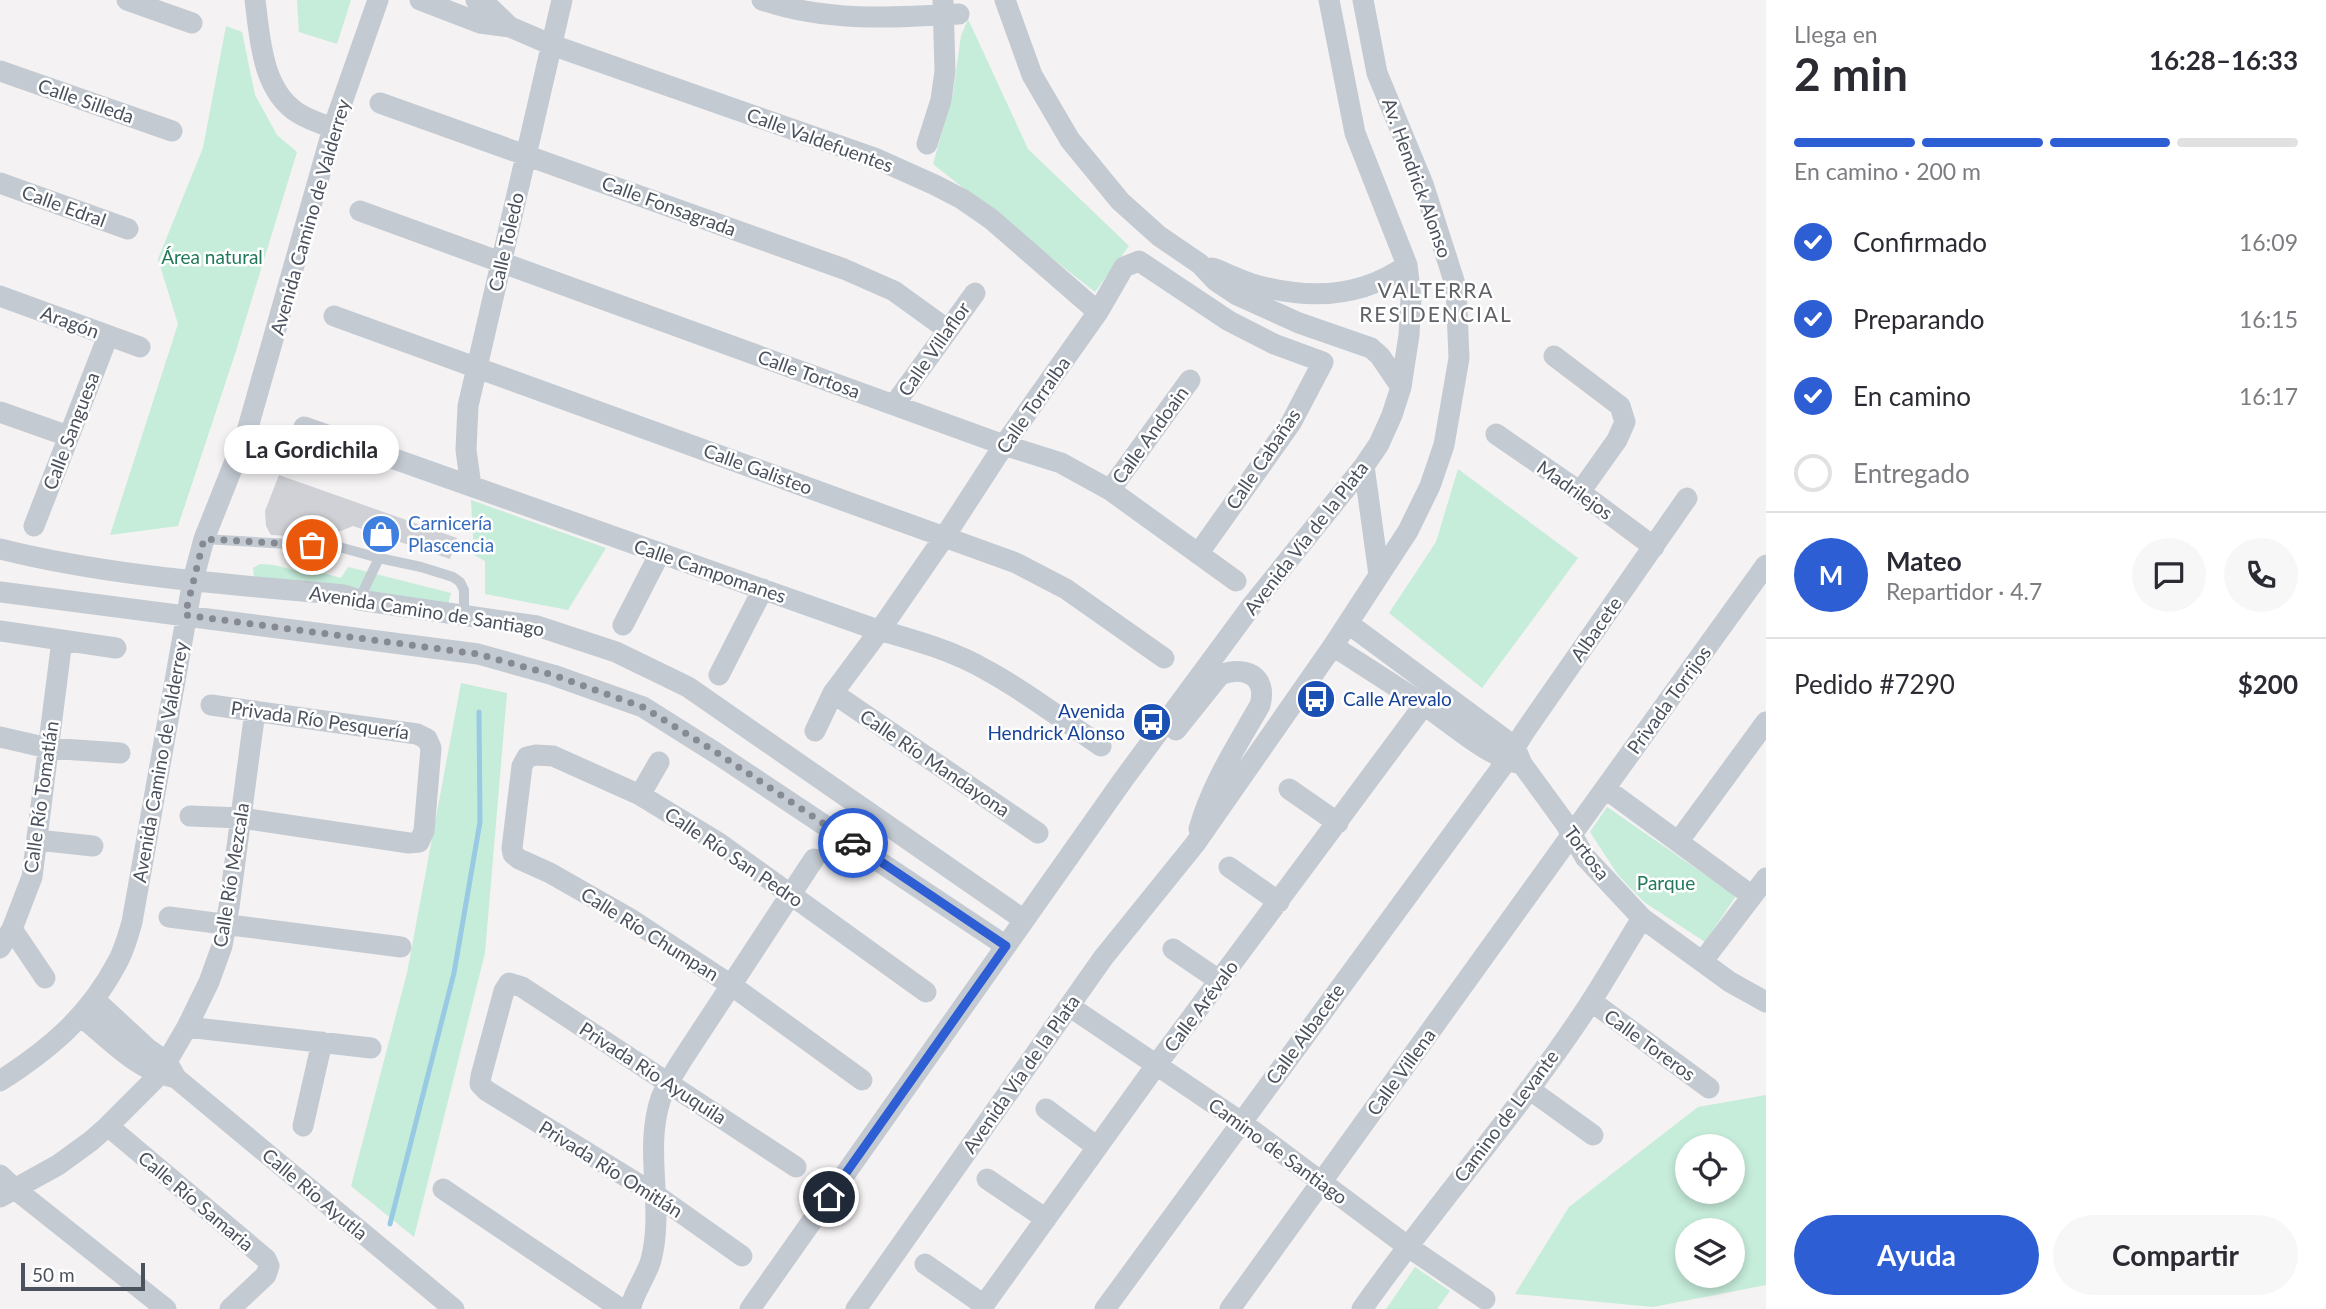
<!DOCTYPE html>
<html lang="es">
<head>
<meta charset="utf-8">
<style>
  body { margin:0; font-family:Lato,sans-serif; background:#f7f7f7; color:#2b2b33; height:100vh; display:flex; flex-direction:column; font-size:26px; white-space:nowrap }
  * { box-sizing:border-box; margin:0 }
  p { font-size:23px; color:#7c7c81 }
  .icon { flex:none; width:38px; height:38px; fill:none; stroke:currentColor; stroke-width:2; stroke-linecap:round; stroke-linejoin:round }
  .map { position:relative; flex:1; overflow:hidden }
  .details { display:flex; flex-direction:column; background:#fff; width:560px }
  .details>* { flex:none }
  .fabs { position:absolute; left:1675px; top:1134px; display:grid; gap:14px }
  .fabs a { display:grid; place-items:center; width:70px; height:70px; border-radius:50%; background:#fff; box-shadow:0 4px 10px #0003; font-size:35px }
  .scale { position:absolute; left:21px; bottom:18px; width:124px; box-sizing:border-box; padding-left:7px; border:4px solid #4b525e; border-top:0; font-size:19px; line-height:24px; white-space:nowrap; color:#4b525e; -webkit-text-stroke:5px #fff; paint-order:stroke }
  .pin { position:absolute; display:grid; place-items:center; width:60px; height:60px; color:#fff; margin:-30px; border:4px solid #fff; border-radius:50%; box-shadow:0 2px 7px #0007 }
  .courier { position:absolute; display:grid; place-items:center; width:70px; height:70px; margin:-35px; border:5px solid #2d5ed3; border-radius:50%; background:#fff; color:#222; box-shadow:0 2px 9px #0007 }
  .bubble { position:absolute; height:49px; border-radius:24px; background:#fff; box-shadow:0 4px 10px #0003; font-size:23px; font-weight:700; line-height:49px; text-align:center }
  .headline em { font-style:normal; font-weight:700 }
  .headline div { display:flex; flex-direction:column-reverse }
  .headline { display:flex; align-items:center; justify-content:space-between; height:119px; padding:0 28px }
  h1 { font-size:46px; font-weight:700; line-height:52px }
  .bar { display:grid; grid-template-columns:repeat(4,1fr); gap:10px 7px; align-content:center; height:84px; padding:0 28px }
  .bar i { height:9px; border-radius:5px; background:#e1e1e2 }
  .bar .selected { background:#2d5ed3 }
  .bar p { grid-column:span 4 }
  .line { display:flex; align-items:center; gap:18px; padding:0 28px; border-top:2px solid #e1e1e2 }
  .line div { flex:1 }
  .round { display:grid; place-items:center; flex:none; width:74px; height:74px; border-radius:37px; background:#f7f7f7 }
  ol { padding:0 28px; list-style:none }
  li { display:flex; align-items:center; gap:21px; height:77px }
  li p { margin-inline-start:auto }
  li .icon { padding:7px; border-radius:50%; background:#2d5ed3; color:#fff; stroke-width:4 }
  li:last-child { color:#7c7c81 }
  li i { width:38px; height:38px; border:4px solid #e1e1e2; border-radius:50% }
  .primary-button { display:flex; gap:14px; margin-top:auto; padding:14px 28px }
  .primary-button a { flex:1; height:80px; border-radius:42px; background:#2d5ed3; color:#fff; font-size:28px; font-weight:700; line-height:80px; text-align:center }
  .primary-button a+a { background:#f7f7f7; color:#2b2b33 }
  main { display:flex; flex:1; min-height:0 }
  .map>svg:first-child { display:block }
  .green { fill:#c6ecda; fill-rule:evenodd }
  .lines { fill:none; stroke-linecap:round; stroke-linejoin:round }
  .stream { stroke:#98cae4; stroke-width:5 }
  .building { fill:#cfd1d6 }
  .lane { stroke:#c4cad2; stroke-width:10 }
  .street { stroke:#c4cad2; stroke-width:21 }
  .done { stroke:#868a92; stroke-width:7; stroke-dasharray:0 12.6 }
  .route { stroke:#2d5ed3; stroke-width:9 }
  .labels { text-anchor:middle; stroke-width:5; stroke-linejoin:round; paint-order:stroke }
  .street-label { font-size:19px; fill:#4b525e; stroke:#fff }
  .park-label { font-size:19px; fill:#22795a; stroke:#fff }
  .shop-label { font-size:19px; fill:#366cbe; stroke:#fff; text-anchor:start }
  .transit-label { font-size:19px; fill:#164399; stroke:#fff; text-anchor:start }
  .neighbourhood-label { font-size:21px; letter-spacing:2px; fill:#5f6166; stroke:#fff }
</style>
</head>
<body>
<main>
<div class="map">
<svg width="1766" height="1309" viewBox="0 0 1766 1309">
  <rect width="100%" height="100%" fill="#f4f2f2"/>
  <path class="green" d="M297,0H351L337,44L299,32Z
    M968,19L1028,149L1129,246L1095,292L933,164L953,93L961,36Z
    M226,26L242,32L255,95L277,135L297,152L235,354L178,526L110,535L178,324L158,259L203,148Z
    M1458,469L1578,558L1482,688L1389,613L1436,542Z
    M471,500L606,548L568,610L485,594V561L474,555Z
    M260,564L274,565L294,570L305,568L341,578L348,567L451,593L448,605L300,580L268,581L254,577L253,568Z
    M461,683L507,693L485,953L414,1237L351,1186L407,973Z
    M1607,807L1736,896L1705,942L1644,902L1618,875L1590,832Z
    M1766,1095V1285L1653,1307L1515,1294L1569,1207L1698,1107ZM1687,1146H1732V1192H1687ZM1687,1230H1732V1276H1687Z
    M1415,1267L1450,1291L1437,1309H1386Z"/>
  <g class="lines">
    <path class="stream" d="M390,1224L454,973L480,822L479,712"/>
  </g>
  <path class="building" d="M279,475L457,538L450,559L353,526L324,538L316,534L311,537L271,535L266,526L265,511Z"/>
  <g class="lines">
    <path class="lane" d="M204,539L339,547L379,558L421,567L453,577L460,582L464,590V614
      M359,600L379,558"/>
    <path class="street" d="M127,0L192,23
      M255,0C260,39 262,90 298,113C309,120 322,124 333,128
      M420,0L480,23L510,27L552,45L877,159L935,185L962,199L991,219L1098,312
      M476,0L486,4L510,27
      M762,0C825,22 893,18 959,14
      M1005,0L1032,75L1070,140L1120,201L1159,236L1200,264L1216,281L1237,295L1299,323L1371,348L1380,356L1401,387
      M0,71L172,131
      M380,103L844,269L894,291L948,330
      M927,144L941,100L945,71L943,0
      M0,183L128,229
      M360,211L1004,445L1061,463L1110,490L1236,581
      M1212,268C1226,273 1239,280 1252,284C1307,300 1360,299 1407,265
      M0,296L140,347
      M334,316L1016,563L1066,589L1164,658
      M1554,356L1620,406L1625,422L1617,440L1580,492
      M894,405L975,293
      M0,412L68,436
      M304,427L872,628C911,639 952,650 988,671C1027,692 1064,721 1101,746
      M1496,434L1580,492L1654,547
      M1364,466L1379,575
      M471,486L466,450L468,406L562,0
      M1110,490L1190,380
      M34,526L108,336
      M0,549C112,577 229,584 344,595L359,600L537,626L616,652L688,687L1024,920
      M0,592L478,654L553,675L643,707L716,753L1006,946
      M1349,624L1515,747L1522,764L1565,823L1585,857L1642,918L1730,982L1766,1002
      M623,625L660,553
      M0,631L116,648
      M1333,646C1364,666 1394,685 1424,705C1455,726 1484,754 1520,764
      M719,675L763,589
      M833,693L1038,833
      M1176,730L1220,675C1245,665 1268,676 1260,705C1237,746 1212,783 1199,829
      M815,731L833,693L880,630L945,536L1004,445L1098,312L1124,267L1139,261L1229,321L1274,344L1323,362L1291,423L1198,554
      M0,737L48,748L120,753
      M1289,789L1338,823
      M1606,789L1752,896
      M640,795L659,762
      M190,816L241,818L409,843L419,842L424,831L431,748L427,739L417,734L211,705
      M37,840L93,846
      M1678,842L1766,722
      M1229,867L1279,902
      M169,917L401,947
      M12,929L45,978
      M0,948L12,929L32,877L62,640
      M1173,949L1220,981
      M1702,962L1766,878
      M94,999L148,1049L167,1062L176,1078L454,1309
      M1591,1001L1709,1088
      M1069,1006L1241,1122L1407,1246L1485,1299
      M82,1017C109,1039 137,1070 172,1077
      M187,1027L371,1048
      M862,1080L731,985L629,918L550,873L519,859L513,854L512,848L522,766L527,757L536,755L553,756L640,795L719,843L926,992
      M0,1081C50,1049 89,1016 117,963C124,951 128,936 132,922L193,580L204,539L247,431L333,128L378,0
      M1529,1089L1593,1135
      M1046,1109L1097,1147
      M108,1126L266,1259L269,1266L266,1275L230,1309
      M303,1126L322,1042
      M0,1175L15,1189L166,1309
      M987,1179L1046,1219
      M443,1189L621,1309
      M0,1197L58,1165L91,1141L108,1126L159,1075L187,1027L209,982L222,946L229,907L255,711
      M742,1256L656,1195L487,1091L480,1084L481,1076L504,991L509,983L522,987L796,1167
      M925,1264L984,1305
      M631,1309C631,1297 647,1275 651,1260C665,1207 643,1150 661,1098C666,1085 674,1073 682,1060L814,859
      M750,1309L1123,780L1253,604L1364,466L1379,444L1392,415L1401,387L1409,335L1411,298L1407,265L1355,133L1329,0
      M856,1309L1103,958L1195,844L1333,646L1408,531L1430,486L1444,445L1459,358L1456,287L1423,184L1377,73L1363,0
      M981,1309L1157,1064L1424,705
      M1105,1309L1507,760L1525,731L1687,498
      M1230,1309L1766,565
      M1362,1309C1436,1204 1522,1108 1592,1000C1609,973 1625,946 1642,918"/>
  </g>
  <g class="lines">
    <path class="done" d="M312,545L204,539L185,615L478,654L553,675L643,707L716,752L853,843"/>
    <path class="route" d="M829,1197L1006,946L853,843"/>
  </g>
  <defs>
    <g id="shop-disc" transform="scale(2.0125)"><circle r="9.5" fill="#3f7fe0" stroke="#fff"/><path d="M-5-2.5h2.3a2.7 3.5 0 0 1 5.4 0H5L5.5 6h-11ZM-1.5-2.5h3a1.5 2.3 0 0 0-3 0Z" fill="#fff"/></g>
    <g id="bus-disc" transform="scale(2.0125)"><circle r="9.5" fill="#1a4fb4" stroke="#fff"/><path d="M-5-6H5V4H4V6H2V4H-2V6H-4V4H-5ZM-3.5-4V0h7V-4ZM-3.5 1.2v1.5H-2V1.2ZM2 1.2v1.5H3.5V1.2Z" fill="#fff"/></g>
  </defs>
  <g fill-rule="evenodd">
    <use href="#shop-disc" x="381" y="534"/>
    <use href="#bus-disc" x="1316" y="699"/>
    <use href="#bus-disc" x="1152" y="722"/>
  </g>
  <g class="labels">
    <g class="street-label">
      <text transform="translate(86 101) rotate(19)" y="7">Calle Silleda</text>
      <text transform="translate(820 140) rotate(20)" y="7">Calle Valdefuentes</text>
      <text transform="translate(1417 178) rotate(70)" y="7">Av. Hendrick Alonso</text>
      <text transform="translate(64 206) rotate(20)" y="7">Calle Edral</text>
      <text transform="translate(669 206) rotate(20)" y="7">Calle Fonsagrada</text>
      <text transform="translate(310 217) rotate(-74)" y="7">Avenida Camino de Valderrey</text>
      <text transform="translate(506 242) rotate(-77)" y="7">Calle Toledo</text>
      <text transform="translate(70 322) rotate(20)" y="7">Aragón</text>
      <text transform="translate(934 349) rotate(-55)" y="7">Calle Villaflor</text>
      <text transform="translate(809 374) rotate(20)" y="7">Calle Tortosa</text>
      <text transform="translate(1033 405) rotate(-55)" y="7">Calle Torralba</text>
      <text transform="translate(71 431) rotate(-69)" y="7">Calle Sanguesa</text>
      <text transform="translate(1150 435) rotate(-54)" y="7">Calle Andoain</text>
      <text transform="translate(1263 459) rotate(-56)" y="7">Calle Cabañas</text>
      <text transform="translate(758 469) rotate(20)" y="7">Calle Galisteo</text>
      <text transform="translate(1575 490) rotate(35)" y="7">Madrilejos</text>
      <text transform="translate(1306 538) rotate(-52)" y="7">Avenida Vía de la Plata</text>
      <text transform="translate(710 571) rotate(19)" y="7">Calle Campomanes</text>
      <text transform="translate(427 611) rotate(9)" y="7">Avenida Camino de Santiago</text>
      <text transform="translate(1596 629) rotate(-55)" y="7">Albacete</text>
      <text transform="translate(1669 700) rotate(-54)" y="7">Privada Torrijos</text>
      <text transform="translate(320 720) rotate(8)" y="7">Privada Río Pesquería</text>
      <text transform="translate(160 762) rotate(-80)" y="7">Avenida Camino de Valderrey</text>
      <text transform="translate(935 763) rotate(34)" y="7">Calle Río Mandayona</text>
      <text transform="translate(41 797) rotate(-82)" y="7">Calle Río Tomatlán</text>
      <text transform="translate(1587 853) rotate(53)" y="7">Tortosa</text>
      <text transform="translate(734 857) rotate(34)" y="7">Calle Río San Pedro</text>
      <text transform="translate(231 875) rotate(-81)" y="7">Calle Río Mezcala</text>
      <text transform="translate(650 934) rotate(32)" y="7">Calle Río Chumpan</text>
      <text transform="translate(1201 1006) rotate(-53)" y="7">Calle Arévalo</text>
      <text transform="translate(1305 1034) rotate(-54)" y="7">Calle Albacete</text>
      <text transform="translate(1650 1045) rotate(36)" y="7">Calle Toreros</text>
      <text transform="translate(1401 1072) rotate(-54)" y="7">Calle Villena</text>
      <text transform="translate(653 1073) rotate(33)" y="7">Privada Río Ayuquila</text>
      <text transform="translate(1021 1074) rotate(-55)" y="7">Avenida Vía de la Plata</text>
      <text transform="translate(1506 1116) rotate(-53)" y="7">Camino de Levante</text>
      <text transform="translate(1278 1151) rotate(36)" y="7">Camino de Santiago</text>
      <text transform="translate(611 1169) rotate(32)" y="7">Privada Río Omitlán</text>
      <text transform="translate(315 1194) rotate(40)" y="7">Calle Río Ayutla</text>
      <text transform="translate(196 1201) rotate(40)" y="7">Calle Río Samaria</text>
    </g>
    <g class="park-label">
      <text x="212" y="264">Área natural</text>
      <text x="1666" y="890">Parque</text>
    </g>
    <g class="shop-label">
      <text x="408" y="530">Carnicería<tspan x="408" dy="22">Plascencia</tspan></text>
    </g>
    <g class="transit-label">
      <text x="1343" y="706">Calle Arevalo</text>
      <text x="1125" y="718" text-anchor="end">Avenida<tspan x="1125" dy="22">Hendrick Alonso</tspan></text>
    </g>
    <g class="neighbourhood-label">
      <text x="1436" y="298">VALTERRA<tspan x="1436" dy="24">RESIDENCIAL</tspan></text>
    </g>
  </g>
</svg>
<div class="fabs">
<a><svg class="icon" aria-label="locate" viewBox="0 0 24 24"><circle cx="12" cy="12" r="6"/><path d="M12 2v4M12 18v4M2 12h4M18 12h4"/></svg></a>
<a><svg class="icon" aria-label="layers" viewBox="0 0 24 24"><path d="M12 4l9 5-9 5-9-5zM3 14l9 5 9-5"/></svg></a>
</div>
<div class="scale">50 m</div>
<div class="pin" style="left:312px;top:545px;background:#ea580c"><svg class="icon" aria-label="bag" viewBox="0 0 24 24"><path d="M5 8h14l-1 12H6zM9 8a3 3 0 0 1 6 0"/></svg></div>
<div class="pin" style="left:829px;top:1197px;background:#1f2937"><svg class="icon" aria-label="home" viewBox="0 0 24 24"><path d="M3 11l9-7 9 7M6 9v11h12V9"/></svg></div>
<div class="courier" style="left:853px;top:843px"><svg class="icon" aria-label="car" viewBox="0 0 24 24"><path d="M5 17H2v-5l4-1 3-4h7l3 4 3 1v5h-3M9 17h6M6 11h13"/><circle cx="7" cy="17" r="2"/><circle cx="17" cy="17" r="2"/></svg></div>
<div class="bubble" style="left:224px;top:425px;width:175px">La Gordichila</div>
</div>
<section class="details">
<div class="headline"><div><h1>2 min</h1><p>Llega en</p></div><em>16:28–16:33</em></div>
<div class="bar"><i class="selected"></i><i class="selected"></i><i class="selected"></i><i></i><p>En camino · 200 m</p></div>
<ol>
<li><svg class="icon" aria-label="check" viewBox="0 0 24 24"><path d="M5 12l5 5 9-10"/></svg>Confirmado<p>16:09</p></li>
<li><svg class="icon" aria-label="check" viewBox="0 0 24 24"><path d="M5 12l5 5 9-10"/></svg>Preparando<p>16:15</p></li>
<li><svg class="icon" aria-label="check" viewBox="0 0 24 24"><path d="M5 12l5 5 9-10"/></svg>En camino<p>16:17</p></li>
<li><i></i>Entregado</li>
</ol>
<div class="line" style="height:126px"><b class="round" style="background:#2d5ed3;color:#fff">M</b><div><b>Mateo</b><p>Repartidor · 4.7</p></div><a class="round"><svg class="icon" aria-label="chat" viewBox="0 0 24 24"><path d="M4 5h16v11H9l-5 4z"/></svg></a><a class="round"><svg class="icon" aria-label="phone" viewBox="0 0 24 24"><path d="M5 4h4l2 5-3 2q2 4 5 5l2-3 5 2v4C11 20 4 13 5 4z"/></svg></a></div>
<div class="line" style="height:91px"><div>Pedido #7290</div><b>$200</b></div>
<div class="primary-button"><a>Ayuda</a><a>Compartir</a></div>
</section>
</main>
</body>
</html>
